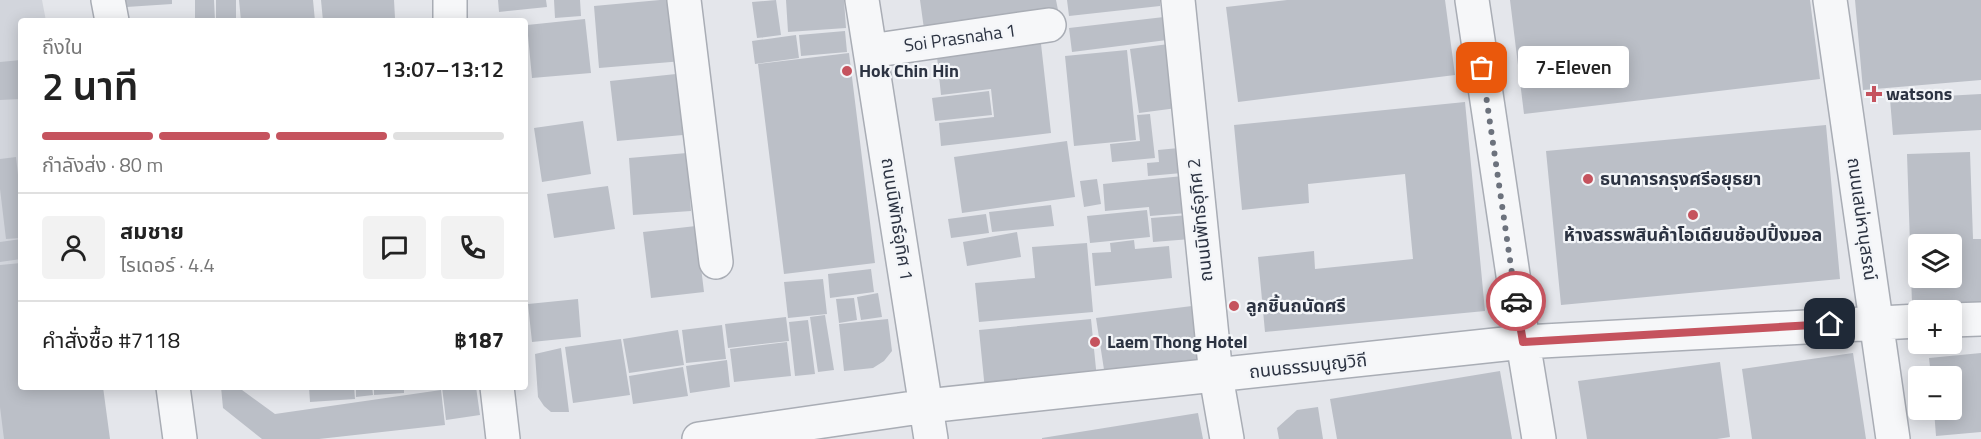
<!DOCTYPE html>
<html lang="th">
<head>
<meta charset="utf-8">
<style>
  body { margin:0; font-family:"Titillium Web","Noto Sans Thai",sans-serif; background:#f2f2f2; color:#222; height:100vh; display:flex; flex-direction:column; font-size:22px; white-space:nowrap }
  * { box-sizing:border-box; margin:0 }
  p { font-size:20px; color:#767676 }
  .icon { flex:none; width:33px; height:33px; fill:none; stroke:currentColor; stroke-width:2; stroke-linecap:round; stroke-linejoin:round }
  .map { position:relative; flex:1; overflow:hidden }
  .side { position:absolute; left:18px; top:18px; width:510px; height:372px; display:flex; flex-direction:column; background:#fff; border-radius:6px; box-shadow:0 3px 15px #0003 }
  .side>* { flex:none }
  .tools { position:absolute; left:1908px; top:234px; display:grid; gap:12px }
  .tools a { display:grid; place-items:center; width:54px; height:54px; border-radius:6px; background:#fff; box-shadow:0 3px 15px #0003; font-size:30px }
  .pin { position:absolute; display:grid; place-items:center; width:51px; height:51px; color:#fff; margin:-26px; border-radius:12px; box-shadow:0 3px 9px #0006 }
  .courier { position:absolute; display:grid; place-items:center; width:60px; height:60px; margin:-30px; border:4px solid #c5535e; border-radius:50%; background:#fff; color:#222; box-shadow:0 2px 8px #0007 }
  .bubble { position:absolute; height:42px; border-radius:6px; background:#fff; box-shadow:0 3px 15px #0003; font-size:20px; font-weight:600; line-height:42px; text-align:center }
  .head em { font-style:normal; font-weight:600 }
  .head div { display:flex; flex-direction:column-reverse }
  .head { display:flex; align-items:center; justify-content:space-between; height:102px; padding:0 24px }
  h1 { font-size:39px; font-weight:600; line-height:45px }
  .bar { display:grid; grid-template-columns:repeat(4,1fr); gap:9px 6px; align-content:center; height:72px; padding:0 24px }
  .bar i { height:8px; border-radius:4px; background:#e0e0e0 }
  .bar .selected { background:#c5535e }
  .bar p { grid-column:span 4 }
  .line { display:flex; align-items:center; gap:15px; padding:0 24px; border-top:2px solid #e0e0e0 }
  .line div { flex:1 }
  .round { display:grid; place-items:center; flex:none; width:63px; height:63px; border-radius:6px; background:#f2f2f2 }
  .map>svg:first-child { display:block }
  .built { fill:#d2d5dc }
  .building { fill:#bbbfc7; fill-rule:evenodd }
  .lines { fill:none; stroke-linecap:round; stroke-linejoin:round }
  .minor-casing { stroke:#a9adb5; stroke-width:36 }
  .minor { stroke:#f6f7f9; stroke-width:33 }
  .done { stroke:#6c727d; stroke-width:6; stroke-dasharray:0 10.8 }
  .route { stroke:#c5535e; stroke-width:8 }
  .poi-dot { fill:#c5535e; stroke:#f3f5f8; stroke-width:2 }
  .labels { text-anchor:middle; stroke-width:4.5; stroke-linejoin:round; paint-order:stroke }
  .street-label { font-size:18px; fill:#2c3342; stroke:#f3f5f8 }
  .poi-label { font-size:18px; font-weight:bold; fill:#2c3342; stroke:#f3f5f8; text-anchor:start }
</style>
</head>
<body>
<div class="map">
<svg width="1981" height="439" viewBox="0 0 1981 439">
  <rect width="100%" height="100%" fill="#e4e6eb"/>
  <path class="built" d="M0,0H42L46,21H21V387L75,439H0Z"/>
  <path class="building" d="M110,0H172V4L111,8Z
    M195,0H214L215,21H195Z
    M216,0H236V21H216Z
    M239,0H313L315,21H241Z
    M321,0H394L395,18L363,21H323Z
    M498,0H546L547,7L499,12Z
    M554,0H580L581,16L555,18Z
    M660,0H678L683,61L599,68L594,6Z
    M776,0L781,35L757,38L752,2Z
    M786,0H844L846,28L788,32Z
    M920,0H1056L1058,10L924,29Z
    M1067,0H1160V6L1069,16Z
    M1287,0H1445L1455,75L1238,102L1226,7Z
    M1510,0H1810L1820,79L1524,114Z
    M1855,0H1981V80L1863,90Z
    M1164,17L1167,40L1072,52L1069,28Z
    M585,19L591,73L532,78L527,25Z
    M845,31L847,52L801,56L799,35Z
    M796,35L799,58L755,64L752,41Z
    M1040,35L1051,133L941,146L939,123L994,117L991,89L941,95L936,47Z
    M1169,44L1177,108L1139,113L1130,49Z
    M1127,50L1136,140L1074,146L1065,56Z
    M849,53L875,263L784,274L758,64Z
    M21,60V99L0,100V62Z
    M676,74L683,135L617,141L610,81Z
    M989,91L992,115L935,121L932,98Z
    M1981,94V130L1893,135L1890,99Z
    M1465,102L1485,311L1265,332L1258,257L1314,251L1315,269L1413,259L1405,174L1308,184L1309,203L1242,210L1234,125Z
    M1150,114L1155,158L1112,162L1110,144L1140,141L1137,115Z
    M583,121L591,174L542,182L534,128Z
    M1826,125L1840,279L1561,305L1546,151Z
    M1067,141L1075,197L962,213L954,157Z
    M1179,148L1182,173L1148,176L1147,163L1159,162L1158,150Z
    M1970,152L1973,239H1981V302L1912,304L1907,154ZM1918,244H1952V278H1918Z
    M687,153L691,211L633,215L629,158Z
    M16,157L21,201V238L6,239L0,189V159Z
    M1183,176L1187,213L1150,216L1149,207L1105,211L1103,184Z
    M1097,179L1101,204L1084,207L1080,181Z
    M608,186L615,229L554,238L547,194Z
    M1051,205L1054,226L992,232L989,212Z
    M1147,210L1150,237L1090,243L1087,216Z
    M986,214L989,233L951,238L948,219Z
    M1189,215L1191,239L1153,242L1151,218Z
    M696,226L704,292L651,298L643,232Z
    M1017,232L1021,257L967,266L963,242Z
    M21,239V259L0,262V242Z
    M1134,240L1135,249L1169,246L1172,278L1095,286L1092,253L1111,252L1110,243Z
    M1087,243L1093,312L979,322L975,283L1035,278L1032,247Z
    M21,263V387H103L110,439H4L0,407V265Z
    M871,269L874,292L830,298L828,274Z
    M823,279L827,314L788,318L784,282Z
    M878,293L882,317L861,320L857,297Z
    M854,298L857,320L839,323L836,299Z
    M578,299L581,337L532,342L528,304Z
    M1200,305L1208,359L1105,376L1096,318Z
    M825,315L834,370L818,372L810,317Z
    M786,317L789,341L728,348L725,324Z
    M888,319L892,351L884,361L873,368L844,371L839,324Z
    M1091,319L1097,379L985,390L979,330Z
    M808,320L815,374L795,376L789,322Z
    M722,325L726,359L686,363L682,330Z
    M678,330L684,365L629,373L623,339Z
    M621,339L630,395L573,403L565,347Z
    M787,342L791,376L734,382L730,349Z
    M561,348L569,412H551L544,406L538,397L535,354Z
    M1853,353L1866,439H1752L1742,369Z
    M1981,353V432L1936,436L1934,410H1952V376H1931L1929,358Z
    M727,360L730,387L690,393L686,366Z
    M1720,362L1730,437L1717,439H1587L1578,381Z
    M683,367L688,396L633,404L629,376Z
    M1500,371L1512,439H1337L1330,399Z
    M221,387H243L242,390L275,414L441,390L445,425L319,439H262L223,408Z
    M309,387H354L355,399L310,402Z
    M356,387H372L373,395L356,397Z
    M374,387H404V393L374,395Z
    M442,387H476L480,415L446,420Z
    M1318,407L1323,439H1279L1277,428L1297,410Z
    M1198,413L1203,439H1042V438Z"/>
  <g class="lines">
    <g class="minor-casing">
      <path id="minor" d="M108,0L112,21
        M450,0V21
        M684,0L716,262
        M862,0L931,439
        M1178,0L1216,376L1227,439
        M1472,0L1523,342L1539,439
        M1830,0L1893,439
        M870,51L1049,25
        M1952,320L1981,319
        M173,387L180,439
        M497,387L503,439
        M699,439L927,406L1523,342L1918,321"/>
    </g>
    <use href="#minor" class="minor"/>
  </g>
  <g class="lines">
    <path class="done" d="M1482,68L1516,301"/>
    <path class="route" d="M1516,301L1523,342L1830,324"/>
  </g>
  <g class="poi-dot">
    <circle cx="847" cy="71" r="6"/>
    <path d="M1871 85h6v6h6v6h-6v6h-6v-6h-6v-6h6z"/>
    <circle cx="1588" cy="179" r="6"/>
    <circle cx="1693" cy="215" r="6"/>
    <circle cx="1234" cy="306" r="6"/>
    <circle cx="1095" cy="342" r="6"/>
  </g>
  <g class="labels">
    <g class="street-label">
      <text transform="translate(960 38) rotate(-8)" y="6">Soi Prasnaha 1</text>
      <text transform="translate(897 219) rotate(81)" y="6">ถนนนิพัทธ์อุทิศ 1</text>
      <text transform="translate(1862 219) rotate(82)" y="6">ถนนเสน่หานุสรณ์</text>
      <text transform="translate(1200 220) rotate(-96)" y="6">ถนนนิพัทธ์อุทิศ 2</text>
      <text transform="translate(1308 366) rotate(-6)" y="6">ถนนธรรมนูญวิถี</text>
    </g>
    <g class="poi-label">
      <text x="859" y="77">Hok Chin Hin</text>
      <text x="1886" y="100">watsons</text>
      <text x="1600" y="185">ธนาคารกรุงศรีอยุธยา</text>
      <text x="1693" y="241" text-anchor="middle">ห้างสรรพสินค้าโอเดียนช้อปปิ้งมอล</text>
      <text x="1246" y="312">ลูกชิ้นถนัดศรี</text>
      <text x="1107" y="348">Laem Thong Hotel</text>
    </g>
  </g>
</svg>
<div class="tools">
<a><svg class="icon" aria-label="layers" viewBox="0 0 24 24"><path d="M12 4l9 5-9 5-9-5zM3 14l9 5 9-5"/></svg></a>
<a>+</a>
<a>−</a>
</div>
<div class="pin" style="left:1482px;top:68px;background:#ea580c"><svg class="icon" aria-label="bag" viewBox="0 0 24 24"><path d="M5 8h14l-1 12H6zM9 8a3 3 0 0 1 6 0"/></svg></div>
<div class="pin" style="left:1830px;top:324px;background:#1f2937"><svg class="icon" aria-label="home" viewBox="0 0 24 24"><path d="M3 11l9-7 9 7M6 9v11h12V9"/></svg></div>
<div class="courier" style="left:1516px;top:301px"><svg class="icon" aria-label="car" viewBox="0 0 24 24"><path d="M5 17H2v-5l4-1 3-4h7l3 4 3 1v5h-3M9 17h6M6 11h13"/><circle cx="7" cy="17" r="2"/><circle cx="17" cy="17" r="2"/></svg></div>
<div class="bubble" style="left:1518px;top:46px;width:111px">7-Eleven</div>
<section class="side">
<div class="head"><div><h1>2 นาที</h1><p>ถึงใน</p></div><em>13:07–13:12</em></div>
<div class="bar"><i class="selected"></i><i class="selected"></i><i class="selected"></i><i></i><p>กำลังส่ง · 80 m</p></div>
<div class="line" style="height:108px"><a class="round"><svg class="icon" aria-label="person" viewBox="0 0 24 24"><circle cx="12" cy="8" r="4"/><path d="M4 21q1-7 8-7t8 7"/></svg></a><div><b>สมชาย</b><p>ไรเดอร์ · 4.4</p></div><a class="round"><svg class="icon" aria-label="chat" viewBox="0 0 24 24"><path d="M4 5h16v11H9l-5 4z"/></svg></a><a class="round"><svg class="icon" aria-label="phone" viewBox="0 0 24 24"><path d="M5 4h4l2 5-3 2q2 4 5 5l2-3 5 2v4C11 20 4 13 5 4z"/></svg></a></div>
<div class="line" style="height:78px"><div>คำสั่งซื้อ #7118</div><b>฿187</b></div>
</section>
</div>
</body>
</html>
